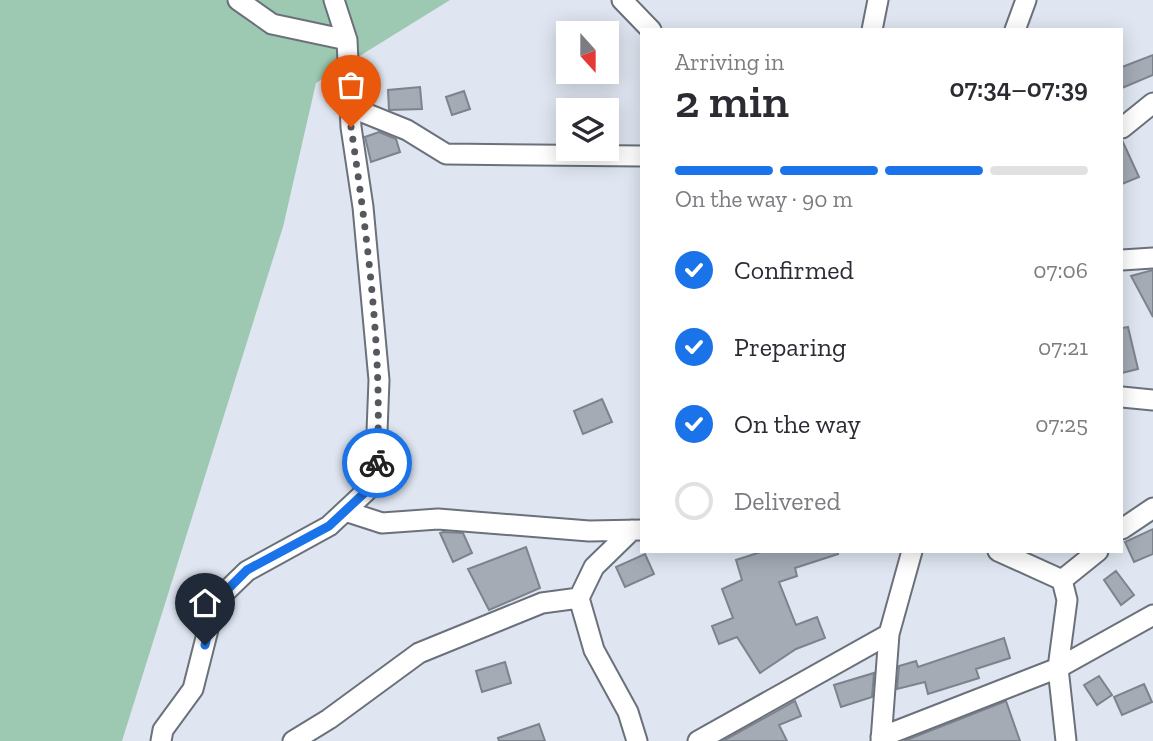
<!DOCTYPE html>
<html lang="en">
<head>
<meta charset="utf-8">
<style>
  body { margin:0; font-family:"Zilla Slab",serif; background:#f2f2f3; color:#2b2b33; height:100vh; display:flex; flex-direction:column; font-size:26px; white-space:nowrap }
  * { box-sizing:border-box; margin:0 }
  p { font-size:23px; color:#7c7c81 }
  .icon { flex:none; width:38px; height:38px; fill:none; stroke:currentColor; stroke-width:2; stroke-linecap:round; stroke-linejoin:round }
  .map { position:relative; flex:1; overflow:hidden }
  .drawer { position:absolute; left:640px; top:28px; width:483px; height:525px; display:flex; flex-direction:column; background:#fff; border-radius:0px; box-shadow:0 4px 18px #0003 }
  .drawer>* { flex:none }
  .needle { width:46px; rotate:159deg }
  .fabs { position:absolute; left:556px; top:21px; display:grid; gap:14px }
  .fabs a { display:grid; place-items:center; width:63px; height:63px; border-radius:0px; background:#fff; box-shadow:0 4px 18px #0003; font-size:35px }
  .pin { position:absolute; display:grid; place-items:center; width:60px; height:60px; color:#fff; margin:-72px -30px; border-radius:50% 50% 50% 0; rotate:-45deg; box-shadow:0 0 7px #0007 }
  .pin .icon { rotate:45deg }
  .courier { position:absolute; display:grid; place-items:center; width:70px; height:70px; margin:-35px; border:5px solid #1a73e8; border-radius:50%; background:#fff; color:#222; box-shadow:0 2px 9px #0007 }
  .headline em { font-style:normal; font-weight:600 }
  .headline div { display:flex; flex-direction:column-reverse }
  .headline { display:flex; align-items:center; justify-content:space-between; height:119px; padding:0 35px }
  h1 { font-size:46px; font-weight:600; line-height:52px }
  .bar { display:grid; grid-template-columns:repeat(4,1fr); gap:10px 7px; align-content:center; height:84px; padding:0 35px }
  .bar i { height:9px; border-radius:5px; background:#e1e1e2 }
  .bar .selected { background:#1a73e8 }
  .bar p { grid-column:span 4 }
  ol { padding:0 35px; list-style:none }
  li { display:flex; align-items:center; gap:21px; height:77px }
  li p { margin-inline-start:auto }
  li .icon { padding:7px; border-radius:50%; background:#1a73e8; color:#fff; stroke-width:4 }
  li:last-child { color:#7c7c81 }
  li i { width:38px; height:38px; border:4px solid #e1e1e2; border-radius:50% }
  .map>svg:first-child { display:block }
  .green { fill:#9dc9b2 }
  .building { fill:#a4abb5; stroke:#7d838d; stroke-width:2 }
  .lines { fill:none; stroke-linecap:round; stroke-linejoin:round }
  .minor-casing { stroke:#6b717a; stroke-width:23 }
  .minor { stroke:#fff; stroke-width:19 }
  .done { stroke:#55585e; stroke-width:7; stroke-dasharray:0 12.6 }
  .route { stroke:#1a73e8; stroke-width:9 }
</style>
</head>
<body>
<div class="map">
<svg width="1153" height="741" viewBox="0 0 1153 741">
  <rect width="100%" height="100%" fill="#dfe6f1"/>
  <path class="green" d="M0,0H450L316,83L283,227L122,741H0Z"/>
  <path class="building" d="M1153,55V75L1122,88V67Z
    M420,87L422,109L389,110L388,90Z
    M464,91L470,109L452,115L446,97Z
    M379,132L396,139L400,152L371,162L365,137Z
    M1122,140L1139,177L1122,184Z
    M1153,270V317L1131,276Z
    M1128,327L1138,369L1122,373V328Z
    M602,399L612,422L583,434L574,411Z
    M1153,529V554L1134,562L1125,542Z
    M443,532L463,533L472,553L453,562L440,533Z
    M526,547L540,588L489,610L468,569Z
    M764,551H837L838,554L795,568L797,576L779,582L796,625L817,617L825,638L796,649L760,673L737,637L719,644L712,626L733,618L722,589L742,580L736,560Z
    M645,554L654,574L625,587L616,567Z
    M1116,571L1134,595L1121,605L1104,580Z
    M1004,638L1010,658L976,669L979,678L928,694L925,682L897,689L899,666L916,661L918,667Z
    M505,662L511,683L482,692L476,671Z
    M874,673L872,697L841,707L834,685Z
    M1099,676L1112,695L1097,705L1084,685Z
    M1144,684L1152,702L1122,715L1114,697Z
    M795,701L801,716L779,725L787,741H723Z
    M1006,701L1020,741H904Z
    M539,724L545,741H499L498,738Z"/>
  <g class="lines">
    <g class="minor-casing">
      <path id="minor" d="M238,0L272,24L347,40
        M622,0L651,30
        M872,30L878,0
        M1015,30L1026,0
        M350,107L407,130L446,154L642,156
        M1122,128L1153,103
        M1122,260L1153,258
        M1122,397L1153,400
        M345,511L382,523L438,519L589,531L642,530
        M1122,529L1153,508
        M632,530L594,567L579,598L594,650L628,712L637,741
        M998,551L1062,580
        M881,737L1058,668L1153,615
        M161,741L163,730L193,689L215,602L247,571L329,526L375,483L379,380L363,207L351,127L347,40L334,0
        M293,741L329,719L419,653L542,603L579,598
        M698,741L889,634
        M881,741L889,634L912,551
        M1066,741L1058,668L1067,600L1062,580L1098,551"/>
    </g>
    <use href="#minor" class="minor"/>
  </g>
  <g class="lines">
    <path class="done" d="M351,127C367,235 383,354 377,463"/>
    <path class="route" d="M205,645L215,602L247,570L329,526L375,483L377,463"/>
  </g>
</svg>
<div class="fabs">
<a><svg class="needle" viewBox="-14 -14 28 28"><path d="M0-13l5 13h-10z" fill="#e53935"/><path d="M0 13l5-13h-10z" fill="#7c7c81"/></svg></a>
<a><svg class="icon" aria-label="layers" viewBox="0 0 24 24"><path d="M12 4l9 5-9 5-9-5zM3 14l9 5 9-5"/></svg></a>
</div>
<div class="pin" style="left:351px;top:127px;background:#ea580c"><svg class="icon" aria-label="bag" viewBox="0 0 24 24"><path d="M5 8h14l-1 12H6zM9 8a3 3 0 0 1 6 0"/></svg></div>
<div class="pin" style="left:205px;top:645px;background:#1f2937"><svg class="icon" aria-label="home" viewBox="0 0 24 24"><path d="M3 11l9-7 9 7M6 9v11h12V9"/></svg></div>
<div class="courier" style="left:377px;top:463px"><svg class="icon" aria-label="bike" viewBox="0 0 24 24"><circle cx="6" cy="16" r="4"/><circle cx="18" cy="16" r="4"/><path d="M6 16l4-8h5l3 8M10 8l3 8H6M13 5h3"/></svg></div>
<section class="drawer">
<div class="headline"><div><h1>2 min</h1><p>Arriving in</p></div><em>07:34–07:39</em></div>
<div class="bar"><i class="selected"></i><i class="selected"></i><i class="selected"></i><i></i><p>On the way · 90 m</p></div>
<ol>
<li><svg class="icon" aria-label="check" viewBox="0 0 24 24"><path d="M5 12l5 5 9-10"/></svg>Confirmed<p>07:06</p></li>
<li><svg class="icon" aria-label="check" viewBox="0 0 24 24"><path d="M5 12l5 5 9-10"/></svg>Preparing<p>07:21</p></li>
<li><svg class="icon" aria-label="check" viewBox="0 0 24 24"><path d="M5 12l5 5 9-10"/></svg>On the way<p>07:25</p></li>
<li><i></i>Delivered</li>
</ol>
</section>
</div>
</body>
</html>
